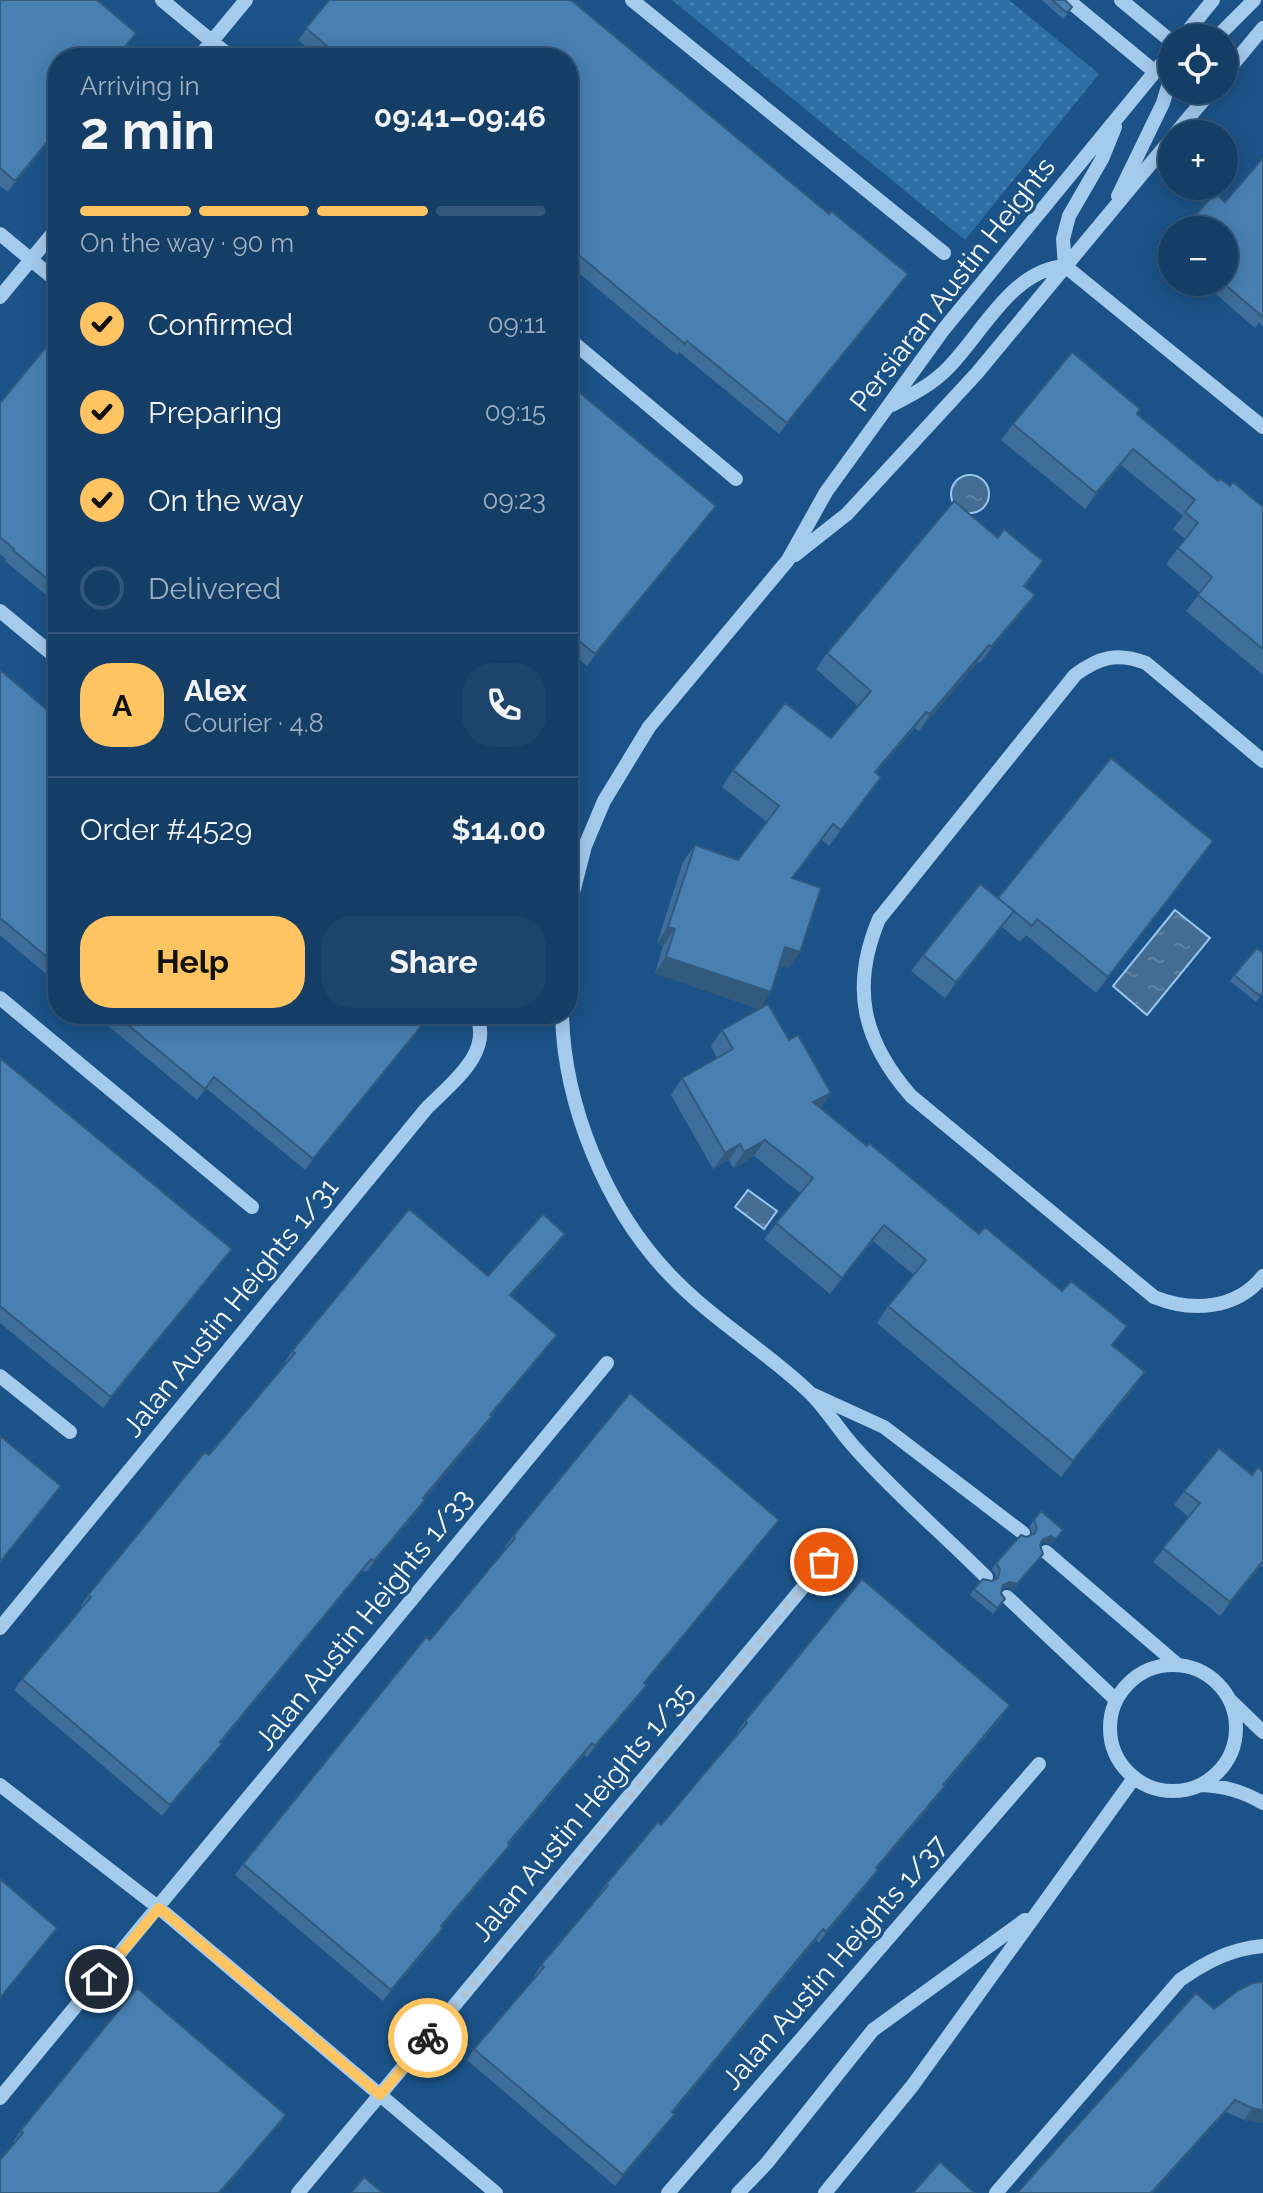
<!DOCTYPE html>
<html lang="en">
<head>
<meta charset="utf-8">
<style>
  body { margin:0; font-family:Raleway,sans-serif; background:#1d456c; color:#f1f3f6; height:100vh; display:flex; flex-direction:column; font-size:30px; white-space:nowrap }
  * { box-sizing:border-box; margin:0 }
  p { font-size:26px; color:#9daebf }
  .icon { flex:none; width:44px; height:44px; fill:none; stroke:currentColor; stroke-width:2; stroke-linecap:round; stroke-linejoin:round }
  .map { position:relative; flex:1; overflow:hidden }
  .details { position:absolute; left:48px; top:48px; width:530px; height:976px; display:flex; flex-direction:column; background:#143e66; border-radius:32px; box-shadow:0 4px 20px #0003,0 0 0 2px #33577a }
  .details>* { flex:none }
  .fabs { position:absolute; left:1158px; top:24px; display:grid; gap:16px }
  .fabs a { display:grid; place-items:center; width:80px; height:80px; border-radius:50%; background:#143e66; box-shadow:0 4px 20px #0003,0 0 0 2px #33577a; font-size:40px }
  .pin { position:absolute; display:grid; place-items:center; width:68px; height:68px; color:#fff; margin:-34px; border:4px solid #fff; border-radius:50%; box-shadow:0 2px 8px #0007 }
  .courier { position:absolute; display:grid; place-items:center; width:80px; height:80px; margin:-40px; border:6px solid #fdc461; border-radius:50%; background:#fff; color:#222; box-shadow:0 2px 10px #0007 }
  .head em { font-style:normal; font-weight:700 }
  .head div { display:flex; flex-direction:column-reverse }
  .head { display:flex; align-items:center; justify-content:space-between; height:136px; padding:0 32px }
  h1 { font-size:52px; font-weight:700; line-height:60px }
  .bar { display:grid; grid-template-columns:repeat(4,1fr); gap:12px 8px; align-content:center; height:96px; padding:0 32px }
  .bar i { height:10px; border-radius:6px; background:#33577a }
  .bar .current { background:#fdc461 }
  .bar p { grid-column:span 4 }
  .line { display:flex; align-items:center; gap:20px; padding:0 32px; border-top:2px solid #33577a }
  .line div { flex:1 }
  .round { display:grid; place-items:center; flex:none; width:84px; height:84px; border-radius:32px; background:#1d456c }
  ol { padding:0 32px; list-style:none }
  li { display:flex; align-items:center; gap:24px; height:88px }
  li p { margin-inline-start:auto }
  li .icon { padding:8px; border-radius:50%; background:#fdc461; color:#111; stroke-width:4 }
  li:last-child { color:#9daebf }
  li i { width:44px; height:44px; border:4px solid #33577a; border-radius:50% }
  .cta { display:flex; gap:16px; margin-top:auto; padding:16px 32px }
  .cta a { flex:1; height:92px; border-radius:32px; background:#fdc461; color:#111; font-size:32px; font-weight:700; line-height:92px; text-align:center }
  .cta a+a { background:#1d456c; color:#f1f3f6 }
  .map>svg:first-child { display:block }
  .grass { fill:url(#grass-dots) }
  .water { fill:url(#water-ripples); stroke:#97c6ee; stroke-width:2 }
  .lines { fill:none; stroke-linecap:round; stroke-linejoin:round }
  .minor { stroke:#a4caec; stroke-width:14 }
  .wall { fill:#3e6e99 }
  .shaded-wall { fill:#325a7d }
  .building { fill:#4880b2; stroke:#325a7d; stroke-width:2 }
  .done { stroke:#afc3d5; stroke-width:8; stroke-dasharray:0 14.4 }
  .route { stroke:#fdc461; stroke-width:10 }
  .labels { text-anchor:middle; stroke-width:7; stroke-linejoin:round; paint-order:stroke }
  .street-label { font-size:28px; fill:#fff; stroke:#1b5388 }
</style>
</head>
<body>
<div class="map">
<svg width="1263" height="2193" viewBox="0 0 1263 2193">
  <defs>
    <pattern id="grass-dots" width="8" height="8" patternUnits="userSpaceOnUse" patternTransform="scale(2)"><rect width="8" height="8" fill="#2e6ea6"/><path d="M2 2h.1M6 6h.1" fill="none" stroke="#4d84b3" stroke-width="1.8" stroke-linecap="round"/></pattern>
    <pattern id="water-ripples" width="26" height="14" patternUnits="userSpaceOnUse" patternTransform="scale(2)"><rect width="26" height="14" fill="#456d93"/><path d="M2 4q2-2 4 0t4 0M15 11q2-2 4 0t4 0" fill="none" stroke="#6183a3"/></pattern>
  </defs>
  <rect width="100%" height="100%" fill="#1b5388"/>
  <path class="grass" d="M672,0H1009L1099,74L965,240Z"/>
  <path class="water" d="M951 494a19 19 0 1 1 38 0a19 19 0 1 1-38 0Z
    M1175,910L1210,938L1147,1015L1113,986Z
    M748,1190L777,1211L764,1229L735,1207Z"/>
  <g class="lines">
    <path class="minor" d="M162,0L232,58
      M632,0L944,253
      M1068,0L1155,72
      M1121,0L1172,42
      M1182,38L1213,0
      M1216,38L1254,0
      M198,58L246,0
      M1224,75L1263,28
      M1175,134L1212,90
      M1118,196L1163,103L1172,73
      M0,234L58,282
      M1065,266L1263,427
      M1065,266L1063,239L1069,216L1102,159L1115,127
      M0,297L58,227
      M568,338L736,479
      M892,405C913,394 933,384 949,367C983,332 1012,270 1065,266
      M795,555L847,514L977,373L1172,138
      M0,611L58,659
      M1263,761L1146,663C1117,652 1099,657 1075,675L879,919C850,988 863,1041 911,1096L1154,1297C1191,1312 1236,1310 1263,1276
      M568,912L585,846L604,801L649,727L788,560L826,492L944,329L1172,51
      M0,998L252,1207
      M562,1014C564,1105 606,1208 669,1274C711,1319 765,1350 809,1392C827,1409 839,1431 856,1449C896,1494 943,1534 986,1577
      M0,1376L70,1432
      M814,1395L884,1427L1023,1533
      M1046,1552L1178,1665
      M1007,1597L1116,1700
      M0,1628L426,1109C451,1083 494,1053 476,1014
      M1110 1728a63 63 0 1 1 126 0a63 63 0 1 1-126 0Z
      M1231,1701L1263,1732
      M0,1785L159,1908L496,2193
      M1200,1785C1224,1786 1242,1791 1263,1803
      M0,2098L607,1363
      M298,2193L824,1562
      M668,2193L1039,1764
      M738,2193L767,2163L873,2030L1025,1920
      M825,2193L913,2085L1134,1778
      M996,2193L1180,1980C1206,1962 1230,1949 1263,1946"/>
  </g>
  <path class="wall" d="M0,0L129,44L117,58H58V130L8,192L0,186Z
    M329,0H571L829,214L831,211L908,274L779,434L679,352L677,355L568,264V58H320L298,40Z
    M1042,0H1065L1068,13L1063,19Z
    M1263,158V327L1259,323L1255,328L1202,282H1224V230H1185L1193,218L1225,202Z
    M58,337V605L5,561L6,559L0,554V403Z
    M568,383L716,506L587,666L568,650Z
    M1137,414L1218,481L1230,486L1263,507V675L1186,611L1200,593L1166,564L1185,539L1173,529L1183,516L1121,465L1085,509L1001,440L1013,424Z
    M998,538L1043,561L1025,587L1035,595L1023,611L980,663L978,662L919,731L915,728L876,773L881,777L829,846L822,840L793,878L789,968L780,965L771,992L759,1009L655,973L663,946L657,943L683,862L695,845L738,860L767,822L722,787L733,770L831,738L858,706L816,669L827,653Z
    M0,670L58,719V984L0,935Z
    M1202,857L1096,993L1026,935L1020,942L1002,927L945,998L911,971L923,955L998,898Z
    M1234,975L1263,993L1256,1002L1230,981Z
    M94,1014H431L305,1170L206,1088L197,1100Z
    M722,1030L789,1040L831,1093L820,1108L1145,1372L1134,1388L1061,1477L877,1323L888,1306L914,1275L873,1241L830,1294L764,1239L800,1193L754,1156L733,1168L729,1160L713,1169L671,1095L682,1078L717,1058L711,1046Z
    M0,1058L232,1249L103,1408L0,1323Z
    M557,1245L511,1296L557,1335L549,1346L491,1415L492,1416L485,1427L424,1499L425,1500L418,1511L366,1572L363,1570L221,1743L222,1744L214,1755L162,1816L14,1690L22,1679L82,1608L81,1606L88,1595L286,1364L285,1362L292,1351L488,1276Z
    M1263,1472V1567L1261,1566L1220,1616L1153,1562L1189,1517L1174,1505L1184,1491Z
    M1034,1520L1052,1544L1047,1542L1040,1544L1039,1559L1014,1589L1005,1587L1002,1589L1001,1593L1005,1599L993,1614L970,1595L974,1589L995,1579L996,1575L992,1569L996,1563L1026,1537L1032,1535L1030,1526Z
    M771,1531L645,1683L639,1696L587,1757L584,1755L509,1844L510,1845L502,1856L442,1927L443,1928L435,1940L383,2001L235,1875L243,1864L506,1548L505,1547L513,1536Z
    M1003,1716L944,1786L937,1798L877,1869L870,1881L819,1943L816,1940L673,2113L675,2114L667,2125L615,2186L467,2060L474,2049L535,1977L534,1976L541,1965L599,1896L598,1895L606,1884L661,1825L738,1733L737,1732L745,1721Z
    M1196,1993L1263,2123L1244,2120L1226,2112L1153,2193H1017Z
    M286,2115L278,2126L14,2144L13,2142L20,2131Z"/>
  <path class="shaded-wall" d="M58,129V130L8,192L15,181Z
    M908,274L900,285L779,434L787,423Z
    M1133,449L1121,465L1085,509L1096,493Z
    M716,506L708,517L587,666L595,654Z
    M1035,595L1023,611L980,663L991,647Z
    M989,645L978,662L919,731L930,714Z
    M926,712L915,728L863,788L875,772Z
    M881,777L870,793L829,846L841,830Z
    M1213,841L1202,857L1096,993L1108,977Z
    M1014,911L1002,927L945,998L956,982Z
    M668,927L675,929L663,946L657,943Z
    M785,947L800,952L789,968L774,963Z
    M666,957L771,992L759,1009L655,973Z
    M431,1014L426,1021L305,1170L313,1159Z
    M831,1093L819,1109L813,1102Z
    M765,1140L754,1156L733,1168L744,1152Z
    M740,1144L729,1160L713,1169L725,1153Z
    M884,1225L873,1241L830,1294L842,1278Z
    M565,1234L557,1245L502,1306L510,1295Z
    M232,1249L224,1260L103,1408L111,1397Z
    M557,1335L549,1346L483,1426L490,1415Z
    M1145,1372L1134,1388L1061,1477L1073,1461Z
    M492,1416L485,1427L416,1510L423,1498Z
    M61,1486L53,1497L0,1563V1562Z
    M425,1500L418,1511L366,1572L374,1561Z
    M779,1520L771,1531L636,1694L644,1683Z
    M1063,1530L1052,1544L1047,1542L1039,1545L1043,1539Z
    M1043,1554L1014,1589L1005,1587L999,1591L1003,1585Z
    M371,1559L363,1570L212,1753L220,1742Z
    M1263,1561V1563L1220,1616L1230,1602Z
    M647,1685L639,1696L587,1757L595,1746Z
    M1010,1705L1003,1716L935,1796L943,1785Z
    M592,1743L584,1755L500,1854L508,1843Z
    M222,1744L214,1755L162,1816L170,1805Z
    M945,1786L937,1798L868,1880L876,1868Z
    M510,1845L502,1856L433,1938L441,1926Z
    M878,1870L870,1881L819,1943L826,1932Z
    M57,1928L49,1939L0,1999V1998Z
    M443,1928L435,1940L383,2001L391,1990Z
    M823,1929L816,1940L665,2123L672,2112Z
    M1235,2100L1226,2112L1153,2193H1151Z
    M1252,2108L1263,2110V2123L1244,2120Z
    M675,2114L667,2125L615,2186L623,2175Z
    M286,2115L278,2126L221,2193H219Z"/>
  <path class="building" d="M0,0H97L136,33L116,58H58V129L15,181L0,168Z
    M329,0H571L829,214L831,211L908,274L787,423L687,341L685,344L568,246V58H341L306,28Z
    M1052,0H1065L1072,7L1067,13Z
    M1263,158V317L1222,282H1224V230H1201L1204,227L1193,218L1215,193L1225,202Z
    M56,335L58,337V588L13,550L14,549L0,537V403Z
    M1072,352L1140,409L1137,414L1218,481L1220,479L1230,486L1233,482L1263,507V649L1198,595L1212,577L1178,548L1198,523L1185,512L1195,500L1133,449L1096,493L1013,424Z
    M568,383L716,506L595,654L568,632Z
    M954,501L998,538L1004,529L1043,561L1024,586L1035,595L991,647L989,645L930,714L926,712L875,772L881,777L841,830L833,824L792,878L821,888L800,952L785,947L771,992L666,957L675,929L668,927L695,845L738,860L779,806L733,770L785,703L831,738L871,691L827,653Z
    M0,670L58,719V966L0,918Z
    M1111,758L1213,841L1108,977L1037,919L1032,926L998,898Z
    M980,884L1014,911L956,982L923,955Z
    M1257,948L1263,953V992L1260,996L1234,975Z
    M768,1004L789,1040L798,1035L831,1093L813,1102L867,1146L869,1143L979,1234L985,1227L1062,1291L1071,1281L1127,1326L1112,1345L1145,1372L1073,1461L888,1306L926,1260L884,1225L842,1278L776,1223L813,1178L765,1140L744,1152L740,1144L725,1153L682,1078L733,1049L722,1030Z
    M115,1014H431L313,1159L214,1077L205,1089Z
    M0,1058L232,1249L111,1397L0,1306Z
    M409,1209L488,1276L543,1214L565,1234L510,1295L557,1335L490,1415L492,1416L423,1498L425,1500L374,1561L371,1559L220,1742L222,1744L170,1805L22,1679L91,1597L88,1595L205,1452L209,1455L295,1353L292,1351Z
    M630,1393L779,1520L644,1683L647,1685L595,1746L592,1743L508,1843L510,1845L441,1926L443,1928L391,1990L243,1864L426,1637L430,1640L515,1538L513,1536Z
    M0,1436L61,1486L0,1562Z
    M1219,1448L1252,1475L1258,1467L1263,1472V1561L1230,1602L1163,1548L1200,1503L1184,1491Z
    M1041,1511L1063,1530L1056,1539L1051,1536L1043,1539L1040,1545L1043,1554L1017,1584L1009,1582L1003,1585L1001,1593L1005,1599L997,1608L974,1589L983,1579L992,1581L998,1578L1000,1569L996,1563L1021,1535L1026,1537L1034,1534L1037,1528L1034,1520Z
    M862,1579L1010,1705L943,1785L945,1786L876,1868L878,1870L826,1932L823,1929L672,2112L675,2114L623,2175L474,2049L544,1967L541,1965L608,1885L606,1884L658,1822L661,1825L747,1723L745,1721Z
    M0,1879L57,1928L0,1998Z
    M1263,1982V2110L1252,2108L1235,2100L1151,2193H1017L1196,1993L1214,2009L1237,1991L1253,1983Z
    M137,1988L286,2115L219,2193H0V2160L23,2133L20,2131Z
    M940,2162L975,2193H913Z
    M364,2177L383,2193H351Z"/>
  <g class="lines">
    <path class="done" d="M428,2038L824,1562"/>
    <path class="route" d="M99,1979L159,1908L380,2095L428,2038"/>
  </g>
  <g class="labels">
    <g class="street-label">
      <text transform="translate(952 284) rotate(-52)" y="10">Persiaran Austin Heights</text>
      <text transform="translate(230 1307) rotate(-51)" y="10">Jalan Austin Heights 1/31</text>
      <text transform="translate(363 1619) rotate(-51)" y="10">Jalan Austin Heights 1/33</text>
      <text transform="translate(582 1812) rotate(-50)" y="10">Jalan Austin Heights 1/35</text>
      <text transform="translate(834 1962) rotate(-49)" y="10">Jalan Austin Heights 1/37</text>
    </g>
  </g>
</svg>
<div class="fabs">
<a><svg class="icon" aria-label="locate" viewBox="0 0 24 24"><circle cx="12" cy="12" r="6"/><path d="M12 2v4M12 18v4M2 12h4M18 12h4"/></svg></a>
<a>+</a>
<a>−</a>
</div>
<div class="pin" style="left:824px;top:1562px;background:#ea580c"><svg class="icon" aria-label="bag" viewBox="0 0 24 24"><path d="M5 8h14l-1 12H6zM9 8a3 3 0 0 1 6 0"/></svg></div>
<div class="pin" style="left:99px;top:1979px;background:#1f2937"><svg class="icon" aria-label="home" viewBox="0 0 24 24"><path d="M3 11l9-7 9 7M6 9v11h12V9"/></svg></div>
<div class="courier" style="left:428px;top:2038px"><svg class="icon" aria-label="bike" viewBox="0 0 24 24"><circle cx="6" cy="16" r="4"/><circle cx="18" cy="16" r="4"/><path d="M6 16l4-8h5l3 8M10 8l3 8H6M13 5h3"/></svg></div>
<section class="details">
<div class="head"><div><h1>2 min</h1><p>Arriving in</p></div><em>09:41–09:46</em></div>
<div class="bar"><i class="current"></i><i class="current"></i><i class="current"></i><i></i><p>On the way · 90 m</p></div>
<ol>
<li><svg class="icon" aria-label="check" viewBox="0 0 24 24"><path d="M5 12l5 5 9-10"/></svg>Confirmed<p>09:11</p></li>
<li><svg class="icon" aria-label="check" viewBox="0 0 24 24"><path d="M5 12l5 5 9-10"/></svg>Preparing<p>09:15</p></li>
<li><svg class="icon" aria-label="check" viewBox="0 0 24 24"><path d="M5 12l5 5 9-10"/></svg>On the way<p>09:23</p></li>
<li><i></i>Delivered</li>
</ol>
<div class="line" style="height:144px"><b class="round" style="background:#fdc461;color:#111">A</b><div><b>Alex</b><p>Courier · 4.8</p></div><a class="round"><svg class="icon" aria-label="phone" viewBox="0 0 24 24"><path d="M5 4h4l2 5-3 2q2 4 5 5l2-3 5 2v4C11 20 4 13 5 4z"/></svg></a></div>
<div class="line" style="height:104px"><div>Order #4529</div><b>$14.00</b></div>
<div class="cta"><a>Help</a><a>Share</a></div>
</section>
</div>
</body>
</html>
